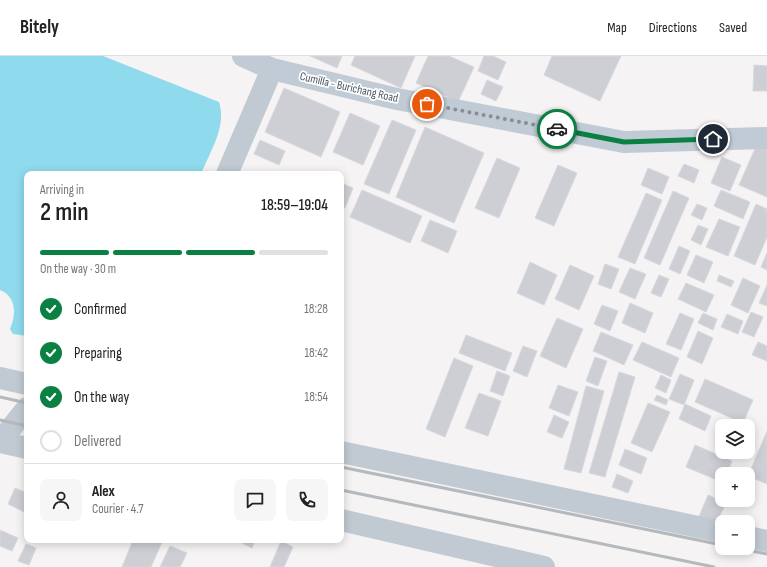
<!DOCTYPE html>
<html lang="en">
<head>
<meta charset="utf-8">
<style>
  body { margin:0; font-family:"Sofia Sans Condensed",sans-serif; background:#f6f6f6; color:#222; height:100vh; display:flex; flex-direction:column; font-size:15px; white-space:nowrap }
  * { box-sizing:border-box; margin:0 }
  p { font-size:13px; color:#767676 }
  .icon { flex:none; width:22px; height:22px; fill:none; stroke:currentColor; stroke-width:2; stroke-linecap:round; stroke-linejoin:round }
  .map { position:relative; flex:1; overflow:hidden }
  .sheet { position:absolute; left:24px; top:115px; width:320px; height:372px; display:flex; flex-direction:column; background:#fff; border-radius:8px; box-shadow:0 2px 10px #0003 }
  .sheet>* { flex:none }
  .controls { position:absolute; left:715px; top:363px; display:grid; gap:8px }
  .controls a { display:grid; place-items:center; width:40px; height:40px; border-radius:8px; background:#fff; box-shadow:0 2px 10px #0003; font-size:20px }
  .pin { position:absolute; display:grid; place-items:center; width:34px; height:34px; color:#fff; margin:-17px; border:2px solid #fff; border-radius:50%; box-shadow:0 1px 4px #0007 }
  .courier { position:absolute; display:grid; place-items:center; width:40px; height:40px; margin:-20px; border:3px solid #0b8043; border-radius:50%; background:#fff; color:#222; box-shadow:0 1px 5px #0007 }
  .headline em { font-style:normal; font-weight:600 }
  .headline div { display:flex; flex-direction:column-reverse }
  .headline { display:flex; align-items:center; justify-content:space-between; height:68px; padding:0 16px }
  h1 { font-size:26px; font-weight:600; line-height:30px }
  .bar { display:grid; grid-template-columns:repeat(4,1fr); gap:6px 4px; align-content:center; height:48px; padding:0 16px }
  .bar i { height:5px; border-radius:3px; background:#e0e0e0 }
  .bar .selected { background:#0b8043 }
  .bar p { grid-column:span 4 }
  .line { display:flex; align-items:center; gap:10px; padding:0 16px; border-top:1px solid #e0e0e0 }
  .line div { flex:1 }
  .round { display:grid; place-items:center; flex:none; width:42px; height:42px; border-radius:8px; background:#f6f6f6 }
  ol { padding:0 16px; list-style:none }
  li { display:flex; align-items:center; gap:12px; height:44px }
  li p { margin-inline-start:auto }
  li .icon { padding:4px; border-radius:50%; background:#0b8043; color:#fff; stroke-width:4 }
  li:last-child { color:#767676 }
  li i { width:22px; height:22px; border:2px solid #e0e0e0; border-radius:50% }
  header { display:flex; align-items:center; gap:24px; box-sizing:border-box; height:56px; padding:0 20px; background:#fff; border-bottom:1px solid #e0e0e0 }
  header strong { font-size:19px }
  nav { display:flex; gap:22px; margin-inline-start:auto; font-size:14px }
  .map>svg:first-child { display:block }
  .water { fill:#90daee }
  .building { fill:#cdcfd5; stroke:#d7d9de }
  .lines { fill:none; stroke-linecap:round; stroke-linejoin:round }
  .minor { stroke:#c1cad2; stroke-width:22 }
  .secondary { stroke:#c1cbd6; stroke-width:22 }
  .rail { stroke:#b5b8bd; stroke-width:3 }
  .done { stroke:#868d94; stroke-width:4; stroke-dasharray:0 7.2 }
  .route { stroke:#0b8043; stroke-width:5 }
  .labels { text-anchor:middle; stroke-width:3.5; stroke-linejoin:round; paint-order:stroke }
  .street-label { font-size:12px; fill:#4a5661; stroke:#fff }
</style>
</head>
<body>
<header>
<strong>Bitely</strong>
<nav><a>Map</a><a>Directions</a><a>Saved</a></nav>
</header>
<div class="map">
<svg width="767" height="511" viewBox="0 0 767 511">
  <rect width="100%" height="100%" fill="#f5f3f3"/>
  <path class="water" d="M0,0H103L219,46C227,70 210,96 201,118H27V280L13,278L10,273C16,259 17,241 0,234Z"/>
  <path class="building" d="M310,0H342L337,12Z
    M355,0H415L401,32L351,9Z
    M428,0H449L474,11L458,46L416,27Z
    M484,0H493L506,6L498,24L478,15Z
    M552,0H621L600,45L544,19Z
    M754,9L767,10V35H753Z
    M487,24L503,31L496,45L481,38Z
    M284,32L340,56L321,101L265,76Z
    M350,57L380,70L363,109L333,96Z
    M392,64L416,74L389,138L364,128Z
    M425,71L484,97L454,167L396,141Z
    M260,84L285,95L279,109L254,98Z
    M757,88L767,92V141L739,129Z
    M722,101L741,109L730,135L711,127Z
    M497,102L520,112L499,162L475,152Z
    M684,108L699,114L694,127L678,120Z
    M558,109L577,117L554,170L535,162Z
    M648,112L669,121L662,138L641,129Z
    M341,127L353,132L345,152L341,151Z
    M362,134L422,160L410,187L350,161Z
    M721,134L750,146L743,163L714,150Z
    M673,135L689,142L660,209L644,202Z
    M646,137L662,144L635,208L618,201Z
    M697,148L707,152L702,164L691,159Z
    M756,148L767,153V181L755,209L734,200Z
    M719,163L740,171L728,200L706,191Z
    M430,164L457,175L448,197L421,185Z
    M698,169L708,173L701,189L691,184Z
    M679,190L690,195L680,218L669,213Z
    M767,197V214L761,211Z
    M696,199L713,206L704,227L687,219Z
    M530,206L557,219L544,249L517,237Z
    M605,208L619,213L611,233L598,228Z
    M570,209L594,220L579,254L555,243Z
    M630,212L646,218L635,243L619,236Z
    M659,219L669,223L661,241L651,237Z
    M719,219L734,225L731,231L717,225Z
    M743,222L760,230L748,257L731,249Z
    M686,227L714,239L706,256L678,243Z
    M767,229V250L759,247Z
    M630,247L653,257L645,277L622,267Z
    M602,249L618,255L610,275L594,268Z
    M751,256L763,261L754,281L742,276Z
    M680,257L694,263L681,294L666,288Z
    M703,257L717,263L713,274L698,267Z
    M727,258L743,265L738,278L721,271Z
    M557,262L583,273L566,312L540,300Z
    M698,275L713,282L702,308L687,301Z
    M601,276L633,289L624,309L593,295Z
    M466,279L512,297L505,315L459,297Z
    M642,286L679,302L671,321L633,304Z
    M758,286L767,290V305L752,299Z
    M523,290L537,295L527,321L513,315Z
    M595,301L607,305L598,330L586,325Z
    M454,302L473,310L445,381L426,373Z
    M497,315L510,320L503,340L490,335Z
    M619,316L635,321L605,421L589,417Z
    M680,318L694,324L684,349L669,343Z
    M661,319L671,324L666,337L655,332Z
    M705,323L753,344L743,367L695,346Z
    M558,329L578,336L569,360L549,352Z
    M586,330L604,335L581,417L564,413Z
    M479,337L501,345L488,380L465,372Z
    M657,339L668,344L666,349L654,344Z
    M648,347L670,356L652,396L631,387Z
    M685,348L711,360L705,375L679,363Z
    M554,359L569,366L562,382L547,376Z
    M767,375V428L748,420Z
    M695,389L732,405L727,418H722V426L686,411Z
    M625,393L647,402L641,418L619,409Z
    M617,418L633,425L628,437L612,431Z
    M15,432L27,437V450L24,456L8,448Z
    M708,439L726,447L715,470L698,463Z
    M0,474L18,482L12,495L0,490Z
    M133,484H163L151,511H122Z
    M239,484H255L252,492L238,485Z
    M281,485L293,491L284,511H270Z
    M26,488L36,492L29,509L18,505Z
    M170,490L187,497L180,511H160Z"/>
  <g class="lines">
    <path class="minor" d="M227,118L272,13
      M0,322L27,328
      M0,386L27,352
      M0,386L27,392
      M341,396L722,476
      M341,464L544,511
      M748,481L767,485"/>
    <path class="secondary" d="M243,0L272,13L397,43L624,86L767,82"/>
    <path class="rail" d="M0,341L27,347
      M0,364L27,370
      M341,411L722,489
      M341,434L714,511
      M738,492L767,498"/>
  </g>
  <g class="lines">
    <path class="done" d="M427,48L557,73"/>
    <path class="route" d="M557,73L624,86L713,83"/>
  </g>
  <g class="labels">
    <g class="street-label">
      <text transform="translate(349 31) rotate(13)" y="4">Cumilla - Burichang Road</text>
    </g>
  </g>
</svg>
<div class="controls">
<a><svg class="icon" aria-label="layers" viewBox="0 0 24 24"><path d="M12 4l9 5-9 5-9-5zM3 14l9 5 9-5"/></svg></a>
<a>+</a>
<a>−</a>
</div>
<div class="pin" style="left:427px;top:48px;background:#ea580c"><svg class="icon" aria-label="bag" viewBox="0 0 24 24"><path d="M5 8h14l-1 12H6zM9 8a3 3 0 0 1 6 0"/></svg></div>
<div class="pin" style="left:713px;top:83px;background:#1f2937"><svg class="icon" aria-label="home" viewBox="0 0 24 24"><path d="M3 11l9-7 9 7M6 9v11h12V9"/></svg></div>
<div class="courier" style="left:557px;top:73px"><svg class="icon" aria-label="car" viewBox="0 0 24 24"><path d="M5 17H2v-5l4-1 3-4h7l3 4 3 1v5h-3M9 17h6M6 11h13"/><circle cx="7" cy="17" r="2"/><circle cx="17" cy="17" r="2"/></svg></div>
<section class="sheet">
<div class="headline"><div><h1>2 min</h1><p>Arriving in</p></div><em>18:59–19:04</em></div>
<div class="bar"><i class="selected"></i><i class="selected"></i><i class="selected"></i><i></i><p>On the way · 30 m</p></div>
<ol>
<li><svg class="icon" aria-label="check" viewBox="0 0 24 24"><path d="M5 12l5 5 9-10"/></svg>Confirmed<p>18:28</p></li>
<li><svg class="icon" aria-label="check" viewBox="0 0 24 24"><path d="M5 12l5 5 9-10"/></svg>Preparing<p>18:42</p></li>
<li><svg class="icon" aria-label="check" viewBox="0 0 24 24"><path d="M5 12l5 5 9-10"/></svg>On the way<p>18:54</p></li>
<li><i></i>Delivered</li>
</ol>
<div class="line" style="height:72px"><a class="round"><svg class="icon" aria-label="person" viewBox="0 0 24 24"><circle cx="12" cy="8" r="4"/><path d="M4 21q1-7 8-7t8 7"/></svg></a><div><b>Alex</b><p>Courier · 4.7</p></div><a class="round"><svg class="icon" aria-label="chat" viewBox="0 0 24 24"><path d="M4 5h16v11H9l-5 4z"/></svg></a><a class="round"><svg class="icon" aria-label="phone" viewBox="0 0 24 24"><path d="M5 4h4l2 5-3 2q2 4 5 5l2-3 5 2v4C11 20 4 13 5 4z"/></svg></a></div>
</section>
</div>
</body>
</html>
